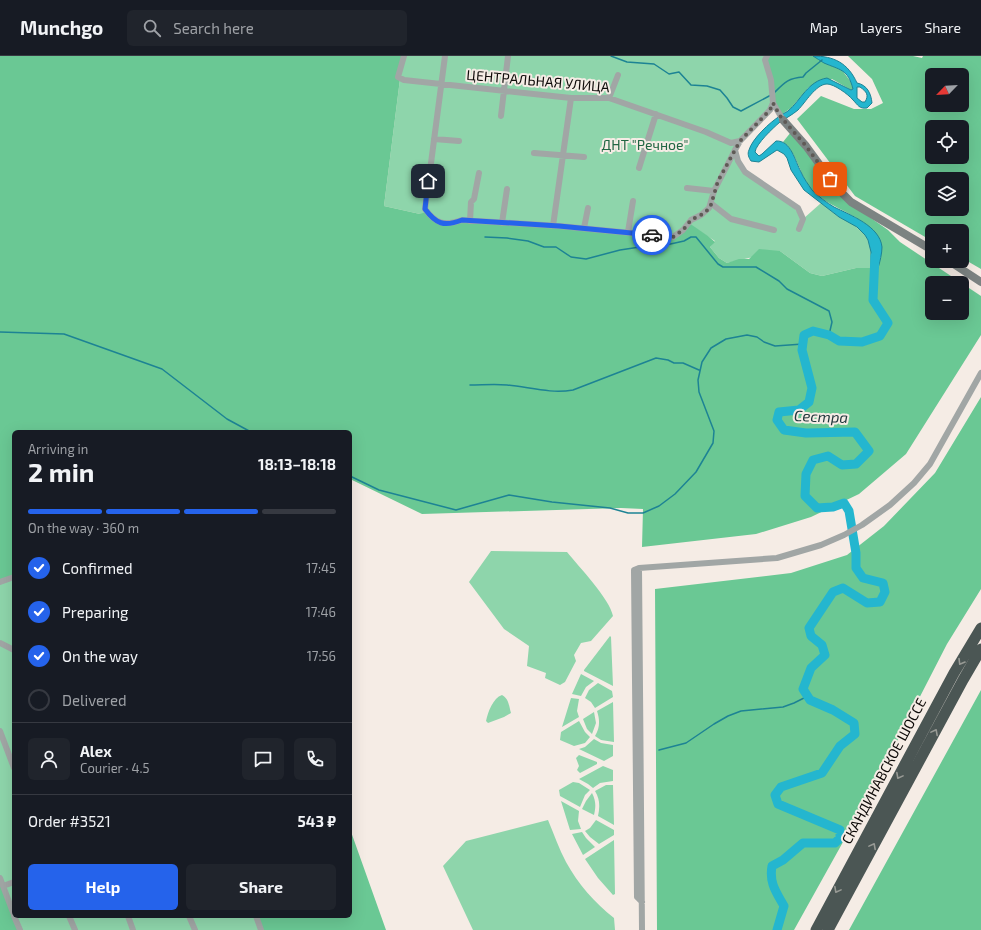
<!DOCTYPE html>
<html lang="en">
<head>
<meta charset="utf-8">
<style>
  body { margin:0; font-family:"Exo 2",sans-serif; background:#20242c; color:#f1f3f6; height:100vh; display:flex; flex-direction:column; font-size:15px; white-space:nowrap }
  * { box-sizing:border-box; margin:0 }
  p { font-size:13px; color:#9ea1a6 }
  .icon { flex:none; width:22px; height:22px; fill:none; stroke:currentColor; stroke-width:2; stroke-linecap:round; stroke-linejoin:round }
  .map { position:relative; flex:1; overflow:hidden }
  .sheet { position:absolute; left:12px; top:374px; width:340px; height:488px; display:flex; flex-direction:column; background:#171b24; border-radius:6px; box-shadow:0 4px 16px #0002 }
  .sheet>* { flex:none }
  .needle { width:26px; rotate:245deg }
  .buttons { position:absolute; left:925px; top:12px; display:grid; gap:8px }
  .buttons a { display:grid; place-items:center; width:44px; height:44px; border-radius:6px; background:#171b24; box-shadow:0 4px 16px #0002; font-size:20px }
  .pin { position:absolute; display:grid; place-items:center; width:34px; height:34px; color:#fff; margin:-17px; border-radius:8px; box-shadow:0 2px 6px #0006 }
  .courier { position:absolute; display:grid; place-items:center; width:40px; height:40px; margin:-20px; border:3px solid #2563eb; border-radius:50%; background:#fff; color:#222; box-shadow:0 1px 5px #0007 }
  .summary em { font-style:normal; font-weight:700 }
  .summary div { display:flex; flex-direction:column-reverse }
  .summary { display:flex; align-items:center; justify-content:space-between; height:68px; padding:0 16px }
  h1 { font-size:26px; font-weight:700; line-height:30px }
  .bar { display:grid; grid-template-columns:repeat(4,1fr); gap:6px 4px; align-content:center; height:48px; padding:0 16px }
  .bar i { height:5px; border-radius:3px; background:#363941 }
  .bar .current { background:#2563eb }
  .bar p { grid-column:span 4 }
  .line { display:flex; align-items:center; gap:10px; padding:0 16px; border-top:1px solid #363941 }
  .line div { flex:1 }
  .round { display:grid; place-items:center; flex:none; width:42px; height:42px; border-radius:6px; background:#20242c }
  ol { padding:0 16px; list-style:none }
  li { display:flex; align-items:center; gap:12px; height:44px }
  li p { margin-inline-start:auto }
  li .icon { padding:4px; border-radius:50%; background:#2563eb; color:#fff; stroke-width:4 }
  li:last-child { color:#9ea1a6 }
  li i { width:22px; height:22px; border:2px solid #363941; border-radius:50% }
  .primary-button { display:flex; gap:8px; margin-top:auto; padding:8px 16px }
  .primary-button a { flex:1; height:46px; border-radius:6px; background:#2563eb; color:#fff; font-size:16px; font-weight:700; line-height:46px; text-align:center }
  .primary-button a+a { background:#20242c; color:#f1f3f6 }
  header { display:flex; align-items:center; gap:24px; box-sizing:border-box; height:56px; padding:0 20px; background:#171b24; border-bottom:1px solid #363941 }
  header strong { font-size:19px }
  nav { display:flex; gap:22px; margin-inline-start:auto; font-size:14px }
  .search { width:280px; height:36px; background:#20242c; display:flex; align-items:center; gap:10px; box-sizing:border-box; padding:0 14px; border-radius:6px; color:#9ea1a6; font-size:15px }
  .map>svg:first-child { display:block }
  .green { fill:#8ed5ab }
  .forest { fill:#6ac894; fill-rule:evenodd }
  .water { fill:#24b6cf; stroke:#1d8394; fill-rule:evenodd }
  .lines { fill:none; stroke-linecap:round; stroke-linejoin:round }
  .stream { stroke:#1d8394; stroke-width:1.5 }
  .river { stroke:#24b6cf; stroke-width:9 }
  .street { stroke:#a1a6a5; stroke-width:6 }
  .secondary { stroke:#7c8382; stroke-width:8 }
  .highway { stroke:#4b5654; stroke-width:11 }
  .oneway { stroke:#989a95 }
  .done { stroke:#5f5a56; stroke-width:4; stroke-dasharray:0 7.2 }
  .route { stroke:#2563eb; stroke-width:5 }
  .labels { text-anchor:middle; stroke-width:4; stroke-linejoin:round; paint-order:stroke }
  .street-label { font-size:14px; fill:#0e0b09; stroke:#f5ece5 }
  .park-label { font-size:14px; fill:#216643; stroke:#f5ece5 }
  .water-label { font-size:15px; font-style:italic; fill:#22383d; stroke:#f5ece5 }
</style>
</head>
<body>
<header>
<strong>Munchgo</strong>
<div class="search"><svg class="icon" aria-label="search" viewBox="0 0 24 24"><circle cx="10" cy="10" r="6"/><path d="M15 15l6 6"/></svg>Search here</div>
<nav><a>Map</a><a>Layers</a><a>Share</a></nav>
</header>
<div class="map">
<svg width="981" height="874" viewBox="0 0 981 874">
  <rect width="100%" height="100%" fill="#f5ece5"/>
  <path class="green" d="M404,0H767L773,46L770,54L735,93L746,116L787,143L803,163L821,147L839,161L853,168L865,179L868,184L872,199L871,213L856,212L822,220L810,217L780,195L727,207L719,202L710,191L715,185L689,168L673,181L451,168L420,158L384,150L400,23Z
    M491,495L567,496C579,511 610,543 613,560L591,585L581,587L574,599L576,605L565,626L560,629L545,622L546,617L527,610L529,590L504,573L469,526Z
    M14,521V859L0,822V526Z
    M610,580L611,581L613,630L584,615V614Z
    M581,618L594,625L586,631L581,640L572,638Z
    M598,627L612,635L613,641L595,652L591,646L585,642L589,634Z
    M502,639C509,643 509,650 511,657L504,661L488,667L486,665C488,656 493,642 502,639Z
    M571,642L579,643L577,655L579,661L562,671Z
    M613,646L614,686L601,684L595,680C600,672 600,664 597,655Z
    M594,656L596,667L592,678L587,673L583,663Z
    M579,665L585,676L590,681L585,687L574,690L560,684L561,676Z
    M594,683L601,687L613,689V700L604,705L579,693L585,691Z
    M579,699L597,706V708L580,717L577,714L579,710L576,702Z
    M603,710L613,714V725L600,727L593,732L588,728L579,723Z
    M573,726L579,727L590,734L585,739L580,751L560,740L559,734Z
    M606,729H613L614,769L598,760C600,751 600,743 595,735Z
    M592,737C596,745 596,750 594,759L582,753L586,745Z
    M561,745L579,755L578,765L581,773L570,774Z
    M548,764C554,778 559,793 566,806C578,828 595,847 614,862L615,874H473L443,810L466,785Z
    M596,764L614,774V779L599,788L590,781L585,775L590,772Z
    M582,776L586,782L595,791L583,799L572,778Z
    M614,784L615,838L613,839L598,822L585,803Z
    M14,860H256L261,874H20Z"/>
  <path class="forest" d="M0,0H404L400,23L384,150L420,158L426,156L444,168L462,164L673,181L689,167L708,180L715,186L710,191L719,202L727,207L739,203H749L759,193L780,195L810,217L822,220L856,212H878C879,207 881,201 881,197C881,193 875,176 872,174C856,157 830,152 813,135C800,122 797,95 783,86L791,76L868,160L888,174L900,186L981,240V279L906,398L859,438L811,461L756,478L642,491L643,453L621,452L422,458L350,423V376H14V521L0,526ZM932,227H962V257H932Z
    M767,0H813L825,7L842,14L851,26L853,33L851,34L832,23L809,31L791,52L781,59L773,46Z
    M848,0H913L922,2L923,0H981V213L962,202V175H932V185L855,140L797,63L821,40L854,53H871L883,47L872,23ZM932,19H962V49H932ZM932,71H962V101H932ZM932,123H962V153H932Z
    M981,341V533L947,588L872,734L794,874H657L655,533L791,517L847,499L884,470L935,417Z
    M981,634V874H849Z
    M350,773L386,874H261L256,860H350Z
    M0,822L20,874H0Z"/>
  <path class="water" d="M813,0C834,0 848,7 857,27C867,29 871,37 872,47L867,52C859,53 858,49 853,44C848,38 834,28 827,28C816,28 805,47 798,54C792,59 786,62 780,66C773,72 756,88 755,96L759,100L762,98L776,85C791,84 795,105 801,116C804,123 808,128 812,134C818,140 827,147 834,151C850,159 880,170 882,191C882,197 880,206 878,212L871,213V196L868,184L865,179L857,171L839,161L804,134L791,114L787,102L784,98L777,94L759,106L751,105C749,102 747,98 749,94C752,83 770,66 780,60C782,58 785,57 788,55C801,44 808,25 827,22L851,34L853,33C848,13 840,14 824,7C820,5 817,2 813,0ZM857,31H860C867,36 869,39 865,46H862L857,42Z"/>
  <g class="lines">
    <path class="stream" d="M611,0L627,6L654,8L669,18L679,16L691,29L707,30L720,34L727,42L733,51L741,55L771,39
      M774,37C784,27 788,22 803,21L806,17L822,4
      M485,181L507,182L528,185L544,191H556L571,201L586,203L620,194L653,189H666L684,185L691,181H696L718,208L723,211H756L779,225L787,233L829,255L832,266L829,279
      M0,276L64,278L162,313L227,363L251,376
      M470,329C482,329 495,328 507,329C529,331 550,338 573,334L656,302L668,304L674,307H683L699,314
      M350,420L379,434L456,454L509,439L552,446L610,452L628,457H643L659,450L675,438L696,416L713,387L714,375L699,336L698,324L702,306L711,292L726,283L747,279L757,281L764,286L775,290L803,288
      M659,694L686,687L714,668L728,660L741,655L783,651L794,647L808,640"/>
    <path class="river" d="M777,874L784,850C776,836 769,827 772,810L783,804L803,787H835L840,782V774L778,748L775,739L781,731L822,717L840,690L855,678L854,667L833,654L810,644L803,633L811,612L825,599L822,589L811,580L809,572L833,536L843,532L867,547L880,546L885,536L883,527L863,522L856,512V497L849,455L844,447L833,451L817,452L805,440L806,418L813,404L828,400L842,409L856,408L869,395L855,376L806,377L784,374L777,364L779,356L799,354L809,346L812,332L802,294L804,279L813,275L829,279L839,285L862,286L880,280L888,267L873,244L875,200"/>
    <path class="street" d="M404,0L398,21L404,24L571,42H609L706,76L731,87L740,85
      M445,0L425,153C436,168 444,170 462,164L559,170L673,181L683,174L691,164L701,159L709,152L714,135L735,94
      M767,0L765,4L771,24L773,47L783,64
      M609,42L618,19
      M773,47L770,54L740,85L735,94L738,105L745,116L798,152L803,163L799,173
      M501,60L508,0
      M434,83L459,85
      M534,97L584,101
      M639,112L656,58
      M687,132L714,135
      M712,148L731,163L774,174
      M470,165L471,146L474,143L479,117
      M502,167L507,133
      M553,170L571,42
      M584,172L588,152
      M628,176L633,145
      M639,512L642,874
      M0,526L14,521
      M0,587L14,594
      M0,675L14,712
      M0,822L14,859
      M3,830L14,826
      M642,846L637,841L634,514L639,512L777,502L821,489L844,479L862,469L890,449L914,427L930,408L981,317
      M14,860L20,874
      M69,860L75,874
      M128,860L133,874
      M189,860L195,874
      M256,860L261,874"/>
    <path class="secondary" d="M783,64L806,90L836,131L851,146L932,194
      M949,205L981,226"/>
    <path class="highway" d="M816,874L954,617L981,572
      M828,874L963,624L981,593"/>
  </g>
  <defs><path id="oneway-chevron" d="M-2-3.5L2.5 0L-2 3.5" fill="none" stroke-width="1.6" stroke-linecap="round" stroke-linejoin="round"/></defs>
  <g class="oneway">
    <use href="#oneway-chevron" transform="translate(961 606) rotate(121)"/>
    <use href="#oneway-chevron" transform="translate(935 676) rotate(-62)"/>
    <use href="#oneway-chevron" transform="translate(899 720) rotate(118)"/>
    <use href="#oneway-chevron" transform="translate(873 790) rotate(-62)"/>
    <use href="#oneway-chevron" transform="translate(837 834) rotate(118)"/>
  </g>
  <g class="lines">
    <path class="done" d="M652,179L673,181L683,174L691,164L701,159L710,152L718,125L740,85L770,54L773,47L780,60L806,90L830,123"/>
    <path class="route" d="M428,125L425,153C436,168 444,171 462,164L559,170L652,179"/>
  </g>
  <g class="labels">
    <g class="street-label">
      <text transform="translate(538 25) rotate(5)" y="5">ЦЕНТРАЛЬНАЯ УЛИЦА</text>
      <text transform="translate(884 715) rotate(-62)" y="5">СКАНДИНАВСКОЕ ШОССЕ</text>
    </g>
    <g class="park-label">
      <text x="645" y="94">ДНТ "Речное"</text>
    </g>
    <g class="water-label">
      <text transform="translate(821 361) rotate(2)" y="5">Сестра</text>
    </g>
  </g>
</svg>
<div class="buttons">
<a><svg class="needle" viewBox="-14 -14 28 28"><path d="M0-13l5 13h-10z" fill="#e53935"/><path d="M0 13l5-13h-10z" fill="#9ea1a6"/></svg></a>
<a><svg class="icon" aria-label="locate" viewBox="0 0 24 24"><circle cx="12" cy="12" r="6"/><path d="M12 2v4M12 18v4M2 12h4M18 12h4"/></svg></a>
<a><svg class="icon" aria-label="layers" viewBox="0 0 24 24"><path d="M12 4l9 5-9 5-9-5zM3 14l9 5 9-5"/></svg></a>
<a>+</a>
<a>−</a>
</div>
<div class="pin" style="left:830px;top:123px;background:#ea580c"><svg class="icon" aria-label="bag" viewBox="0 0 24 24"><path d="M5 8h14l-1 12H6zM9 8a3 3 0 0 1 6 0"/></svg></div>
<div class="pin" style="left:428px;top:125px;background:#1f2937"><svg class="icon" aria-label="home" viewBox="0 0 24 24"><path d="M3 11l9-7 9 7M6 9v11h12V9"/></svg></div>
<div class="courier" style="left:652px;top:179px"><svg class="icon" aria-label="car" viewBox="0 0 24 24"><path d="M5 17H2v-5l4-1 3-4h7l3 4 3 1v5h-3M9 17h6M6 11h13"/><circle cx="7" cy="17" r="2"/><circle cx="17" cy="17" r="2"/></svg></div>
<section class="sheet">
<div class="summary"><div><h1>2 min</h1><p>Arriving in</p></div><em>18:13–18:18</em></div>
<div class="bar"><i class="current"></i><i class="current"></i><i class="current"></i><i></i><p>On the way · 360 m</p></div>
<ol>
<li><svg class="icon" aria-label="check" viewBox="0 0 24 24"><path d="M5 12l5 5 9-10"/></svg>Confirmed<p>17:45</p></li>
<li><svg class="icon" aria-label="check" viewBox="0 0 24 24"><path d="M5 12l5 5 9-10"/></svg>Preparing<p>17:46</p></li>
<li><svg class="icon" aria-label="check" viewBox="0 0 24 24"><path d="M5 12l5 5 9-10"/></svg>On the way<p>17:56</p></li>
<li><i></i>Delivered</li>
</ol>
<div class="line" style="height:72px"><a class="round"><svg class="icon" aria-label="person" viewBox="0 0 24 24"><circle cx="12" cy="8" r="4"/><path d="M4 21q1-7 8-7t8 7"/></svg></a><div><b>Alex</b><p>Courier · 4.5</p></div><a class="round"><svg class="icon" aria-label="chat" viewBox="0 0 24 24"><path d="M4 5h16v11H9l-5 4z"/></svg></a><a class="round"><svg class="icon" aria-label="phone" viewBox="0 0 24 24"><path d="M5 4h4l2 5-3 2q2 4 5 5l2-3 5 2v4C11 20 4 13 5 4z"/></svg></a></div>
<div class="line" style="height:52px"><div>Order #3521</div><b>543 ₽</b></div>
<div class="primary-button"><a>Help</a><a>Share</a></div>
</section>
</div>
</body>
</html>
